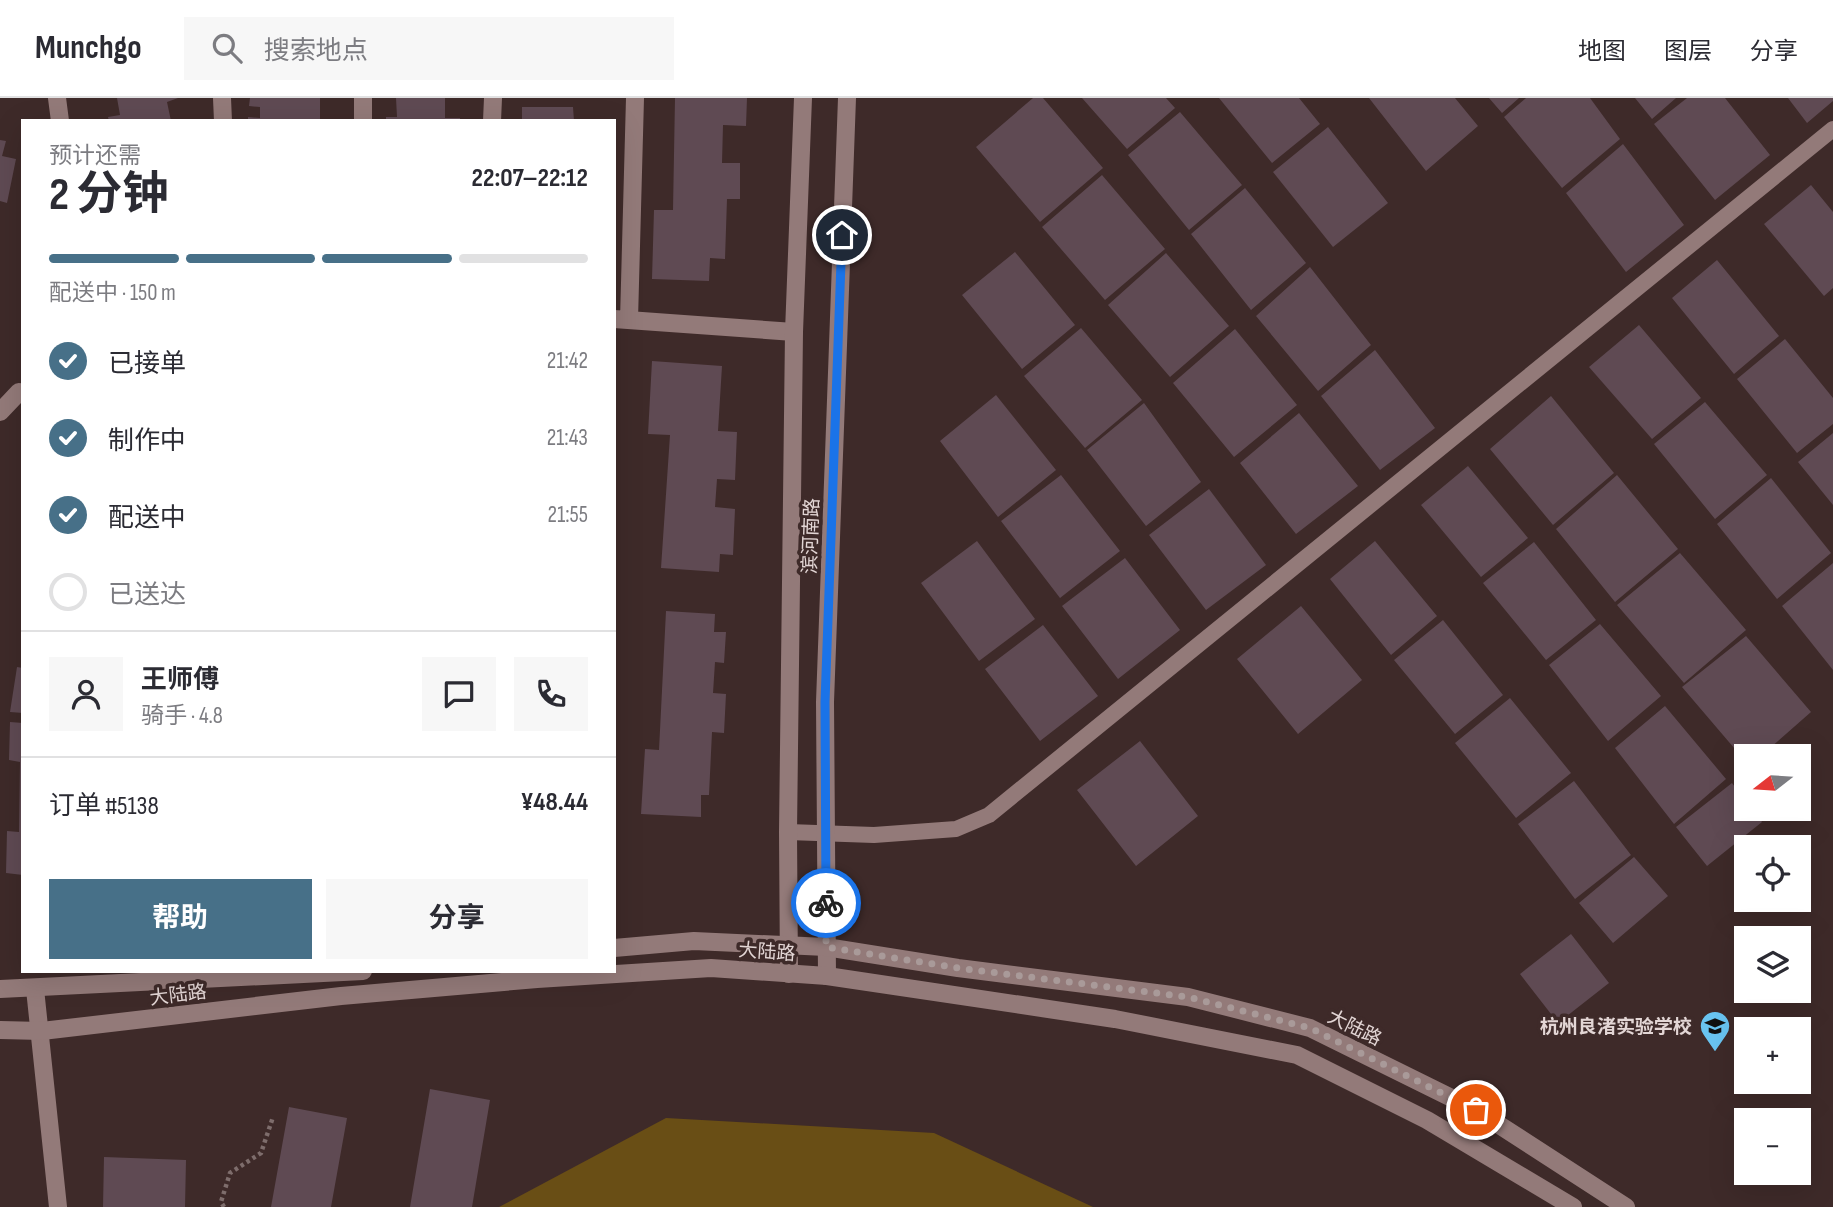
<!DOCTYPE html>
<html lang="zh">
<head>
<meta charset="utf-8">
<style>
  body { margin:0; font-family:"Sofia Sans Condensed","Noto Sans SC",sans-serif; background:#f7f7f7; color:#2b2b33; height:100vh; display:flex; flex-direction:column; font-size:26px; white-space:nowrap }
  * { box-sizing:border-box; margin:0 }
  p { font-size:23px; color:#7c7c81 }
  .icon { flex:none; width:38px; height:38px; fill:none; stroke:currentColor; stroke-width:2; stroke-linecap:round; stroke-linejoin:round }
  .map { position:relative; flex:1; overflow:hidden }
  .sheet { position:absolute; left:21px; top:21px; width:595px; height:854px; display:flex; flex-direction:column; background:#fff; border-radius:0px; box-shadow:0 7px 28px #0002 }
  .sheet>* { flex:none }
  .needle { width:46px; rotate:253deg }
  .controls { position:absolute; left:1734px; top:646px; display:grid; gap:14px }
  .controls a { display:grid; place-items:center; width:77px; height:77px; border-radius:0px; background:#fff; box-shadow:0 7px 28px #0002; font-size:35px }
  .pin { position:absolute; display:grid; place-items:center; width:60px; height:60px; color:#fff; margin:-30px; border:4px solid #fff; border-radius:50%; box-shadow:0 2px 7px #0007 }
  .courier { position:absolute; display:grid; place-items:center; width:70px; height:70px; margin:-35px; border:5px solid #1a73e8; border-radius:50%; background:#fff; color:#222; box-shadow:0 2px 9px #0007 }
  .head em { font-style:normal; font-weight:700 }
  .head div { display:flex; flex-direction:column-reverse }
  .head { display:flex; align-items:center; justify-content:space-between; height:119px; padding:0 28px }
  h1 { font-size:46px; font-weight:700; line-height:52px }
  .bar { display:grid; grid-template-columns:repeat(4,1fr); gap:10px 7px; align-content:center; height:84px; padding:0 28px }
  .bar i { height:9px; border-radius:5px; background:#e1e1e2 }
  .bar .selected { background:#477088 }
  .bar p { grid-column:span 4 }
  .line { display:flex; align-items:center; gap:18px; padding:0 28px; border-top:2px solid #e1e1e2 }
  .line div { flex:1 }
  .round { display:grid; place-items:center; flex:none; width:74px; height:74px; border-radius:0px; background:#f7f7f7 }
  ol { padding:0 28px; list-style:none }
  li { display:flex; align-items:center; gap:21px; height:77px }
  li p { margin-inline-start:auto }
  li .icon { padding:7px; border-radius:50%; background:#477088; color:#fff; stroke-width:4 }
  li:last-child { color:#7c7c81 }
  li i { width:38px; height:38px; border:4px solid #e1e1e2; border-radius:50% }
  .primary-button { display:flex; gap:14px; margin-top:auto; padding:14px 28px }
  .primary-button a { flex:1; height:80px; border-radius:0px; background:#477088; color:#fff; font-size:28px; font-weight:700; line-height:80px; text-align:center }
  .primary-button a+a { background:#f7f7f7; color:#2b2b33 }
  header { display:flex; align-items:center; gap:42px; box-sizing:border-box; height:98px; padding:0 35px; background:#fff; border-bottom:2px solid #e1e1e2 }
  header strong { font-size:33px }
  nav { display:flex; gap:38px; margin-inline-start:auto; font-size:24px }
  .search { width:490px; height:63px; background:#f7f7f7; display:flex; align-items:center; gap:18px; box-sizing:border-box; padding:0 24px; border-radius:0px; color:#7c7c81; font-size:26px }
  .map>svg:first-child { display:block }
  .green { fill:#694e15 }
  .building { fill:#5f4a53 }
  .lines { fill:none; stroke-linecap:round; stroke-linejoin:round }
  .path { stroke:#7e6d6c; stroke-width:4.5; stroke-dasharray:3.5 3.5; stroke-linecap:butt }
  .service { stroke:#937a79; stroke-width:16 }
  .minor { stroke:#937a79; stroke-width:18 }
  .tertiary { stroke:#937a79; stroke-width:18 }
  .secondary { stroke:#937a79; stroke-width:18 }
  .done { stroke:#a99a99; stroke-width:7; stroke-dasharray:0 12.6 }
  .route { stroke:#1a73e8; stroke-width:9 }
  .labels { text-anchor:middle; stroke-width:7; stroke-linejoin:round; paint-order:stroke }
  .street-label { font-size:19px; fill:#e3d6d5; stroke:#3e2a29 }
  .poi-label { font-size:19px; font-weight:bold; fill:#e3d6d5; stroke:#3e2a29; text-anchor:end }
</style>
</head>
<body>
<header>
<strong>Munchgo</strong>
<div class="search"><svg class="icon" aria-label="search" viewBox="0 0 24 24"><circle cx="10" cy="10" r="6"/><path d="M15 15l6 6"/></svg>搜索地点</div>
<nav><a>地图</a><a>图层</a><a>分享</a></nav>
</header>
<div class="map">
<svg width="1833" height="1109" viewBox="0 0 1833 1109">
  <rect width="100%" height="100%" fill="#3e2a29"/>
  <path class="green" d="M666,1020L934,1035L1093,1109H499Z"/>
  <path class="building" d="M117,0H178L167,4L171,23H109L108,19L120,17Z
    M250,0H320V23H248V19L260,20V9L249,8Z
    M396,0H445V20H460V23H386V19H397Z
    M675,0H747L746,28L723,27L722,65H740V101H727L725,161L710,160L709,183L652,181L654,112H673Z
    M1033,0H1043L1103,70L1040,124L976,49Z
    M1082,0H1166L1175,10L1127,51Z
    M1219,0H1299L1320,26L1272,65Z
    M1369,0H1455L1478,28L1426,73Z
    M1489,0H1519L1502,15Z
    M1526,0H1590L1620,41L1562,90L1504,19Z
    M1635,0H1676L1652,21Z
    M1687,0H1725L1770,57L1715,102L1654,26Z
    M1788,0H1833V3L1807,25Z
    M522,9H573L574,23H522Z
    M1180,14L1242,87L1189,132L1128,57Z
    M1328,29L1388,105L1333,149L1273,74Z
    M0,42L6,43L2,58L16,61L7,105L0,103Z
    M1623,46L1684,127L1626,174L1566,95Z
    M1102,77L1165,151L1105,202L1042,129Z
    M1811,87L1833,114V190L1824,198L1764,126Z
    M1245,90L1306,165L1251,212L1191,136Z
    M1015,154L1075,227L1022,271L962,197Z
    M1166,155L1229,228L1170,279L1108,207Z
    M1717,162L1779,238L1734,276L1672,200Z
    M1310,169L1371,247L1318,293L1256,218Z
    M1639,227L1701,300L1652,341L1589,269Z
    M1081,230L1142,302L1085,350L1024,278Z
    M1235,231L1297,307L1234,359L1173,285Z
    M1785,241L1833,300V326L1797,355L1737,281Z
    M1375,252L1435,330L1380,372L1321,298Z
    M652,263L722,268L718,333L737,334L735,382L717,381L715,409L735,411L733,457L720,456L719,474L661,470L670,337L648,336Z
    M996,297L1056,372L998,419L940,343Z
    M1551,298L1614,375L1553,427L1490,351Z
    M1705,304L1767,377L1715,421L1654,346Z
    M1144,305L1201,384L1146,428L1087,352Z
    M1299,315L1358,388L1296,436L1240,365Z
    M1833,335V407L1798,364Z
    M1468,368L1528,440L1481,479L1421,407Z
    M1061,377L1120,453L1060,500L1001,423Z
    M1617,377L1678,451L1615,504L1556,431Z
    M1771,380L1831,455L1777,501L1717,426Z
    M1209,391L1266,467L1206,512L1149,437Z
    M977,443L1035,521L979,563L921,485Z
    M1375,443L1437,518L1391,557L1330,481Z
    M1534,444L1596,522L1546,562L1483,485Z
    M1680,455L1746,532L1684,585L1617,507Z
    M1125,460L1180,532L1118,581L1062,508Z
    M1833,465V572L1782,508Z
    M1301,508L1362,582L1298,636L1237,561Z
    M666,513L715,516L714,534H726L724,565L715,564L713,595L726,596L724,635L712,634L709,697H701V719L641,716L645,651L659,652Z
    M1443,522L1503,597L1455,636L1394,562Z
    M1600,526L1661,598L1608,643L1549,567Z
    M1043,527L1098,598L1040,643L985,571Z
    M1746,538L1811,614L1761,658H1746V664L1682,589Z
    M17,569L23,570V615L10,614Z
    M1510,600L1571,675L1516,720L1455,645Z
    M1665,608L1726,681L1674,726L1615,650Z
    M10,624L23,625V777L6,775L7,733L19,734L20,664L9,662Z
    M1140,643L1198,718L1136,768L1077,692Z
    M1574,683L1631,757L1575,801L1518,726Z
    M1732,685L1746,704V710H1752L1762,724L1707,768L1676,729Z
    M1634,759L1668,798L1613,845L1579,805Z
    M1571,836L1609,885L1558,925L1520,876Z
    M430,991L490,1002L472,1109H410Z
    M289,1009L347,1020L331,1109H271Z
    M104,1059L186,1062L185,1109H103Z"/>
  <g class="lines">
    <path class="path" d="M224,1109L221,1104L230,1075L261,1055L273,1019"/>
    <path class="service" d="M788,734L874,737L956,731L989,717L1833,31"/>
    <path class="minor" d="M57,0L60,23
      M222,0L223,23
      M363,0V23
      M492,23L493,0
      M614,221L794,234
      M629,222L635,0
      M0,314L19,294L23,295
      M35,891L58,1109"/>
    <path class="tertiary" d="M789,876L788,734L794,234L803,0
      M827,878L825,604L847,0"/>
    <path class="secondary" d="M614,850L694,843L826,849L958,870L1188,899L1310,930L1476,1012L1626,1109
      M0,891L363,873
      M0,932L42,933L341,898L537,881L711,870L827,878L1115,921L1297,957L1427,1022L1573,1109"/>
  </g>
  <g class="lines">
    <path class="done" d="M826,805V849L958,870L1188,899L1310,930L1476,1012"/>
    <path class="route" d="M826,805L825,604L842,137"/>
  </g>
  <defs>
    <g id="school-pin" transform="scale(1.575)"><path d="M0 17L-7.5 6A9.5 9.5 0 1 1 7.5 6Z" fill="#69c4f1" stroke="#3e2a29"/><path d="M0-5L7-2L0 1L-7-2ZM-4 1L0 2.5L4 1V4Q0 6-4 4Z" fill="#111"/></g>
  </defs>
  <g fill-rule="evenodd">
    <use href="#school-pin" x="1715" y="928"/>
  </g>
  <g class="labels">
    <g class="street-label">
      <text transform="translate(810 438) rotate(-88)" y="7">滨河南路</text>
      <text transform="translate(767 853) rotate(4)" y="7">大陆路</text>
      <text transform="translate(178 896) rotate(-7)" y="7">大陆路</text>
      <text transform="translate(1355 929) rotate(26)" y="7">大陆路</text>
    </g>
    <g class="poi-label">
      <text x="1692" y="935">杭州良渚实验学校</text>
    </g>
  </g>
</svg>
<div class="controls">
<a><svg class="needle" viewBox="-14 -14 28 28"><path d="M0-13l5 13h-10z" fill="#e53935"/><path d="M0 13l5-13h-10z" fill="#7c7c81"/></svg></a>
<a><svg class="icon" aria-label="locate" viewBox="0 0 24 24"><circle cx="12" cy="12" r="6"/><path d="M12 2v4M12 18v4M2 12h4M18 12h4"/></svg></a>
<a><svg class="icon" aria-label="layers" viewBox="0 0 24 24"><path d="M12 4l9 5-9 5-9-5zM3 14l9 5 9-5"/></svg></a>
<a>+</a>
<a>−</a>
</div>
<div class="pin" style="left:1476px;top:1012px;background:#ea580c"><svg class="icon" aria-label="bag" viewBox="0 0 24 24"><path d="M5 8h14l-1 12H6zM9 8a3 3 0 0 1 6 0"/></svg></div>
<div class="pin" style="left:842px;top:137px;background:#1f2937"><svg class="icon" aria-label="home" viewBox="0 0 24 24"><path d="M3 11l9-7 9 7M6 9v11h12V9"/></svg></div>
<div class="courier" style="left:826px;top:805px"><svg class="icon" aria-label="bike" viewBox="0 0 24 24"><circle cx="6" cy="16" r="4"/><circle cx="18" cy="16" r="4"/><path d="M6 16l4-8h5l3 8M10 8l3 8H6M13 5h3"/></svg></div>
<section class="sheet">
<div class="head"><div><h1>2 分钟</h1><p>预计还需</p></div><em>22:07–22:12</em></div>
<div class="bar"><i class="selected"></i><i class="selected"></i><i class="selected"></i><i></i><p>配送中 · 150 m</p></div>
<ol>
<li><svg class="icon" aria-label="check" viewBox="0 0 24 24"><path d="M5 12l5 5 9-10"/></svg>已接单<p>21:42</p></li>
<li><svg class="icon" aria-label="check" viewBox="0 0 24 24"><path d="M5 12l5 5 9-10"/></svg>制作中<p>21:43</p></li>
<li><svg class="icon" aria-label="check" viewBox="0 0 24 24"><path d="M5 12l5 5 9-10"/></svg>配送中<p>21:55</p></li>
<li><i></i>已送达</li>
</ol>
<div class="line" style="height:126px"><a class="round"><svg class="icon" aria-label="person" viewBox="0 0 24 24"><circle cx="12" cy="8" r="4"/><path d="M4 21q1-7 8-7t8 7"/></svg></a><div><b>王师傅</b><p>骑手 · 4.8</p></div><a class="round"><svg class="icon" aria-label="chat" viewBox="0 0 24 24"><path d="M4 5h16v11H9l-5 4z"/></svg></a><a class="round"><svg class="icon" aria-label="phone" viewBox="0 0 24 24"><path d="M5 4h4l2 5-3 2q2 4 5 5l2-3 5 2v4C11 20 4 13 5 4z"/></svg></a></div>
<div class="line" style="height:91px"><div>订单 #5138</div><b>¥48.44</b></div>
<div class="primary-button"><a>帮助</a><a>分享</a></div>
</section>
</div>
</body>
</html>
